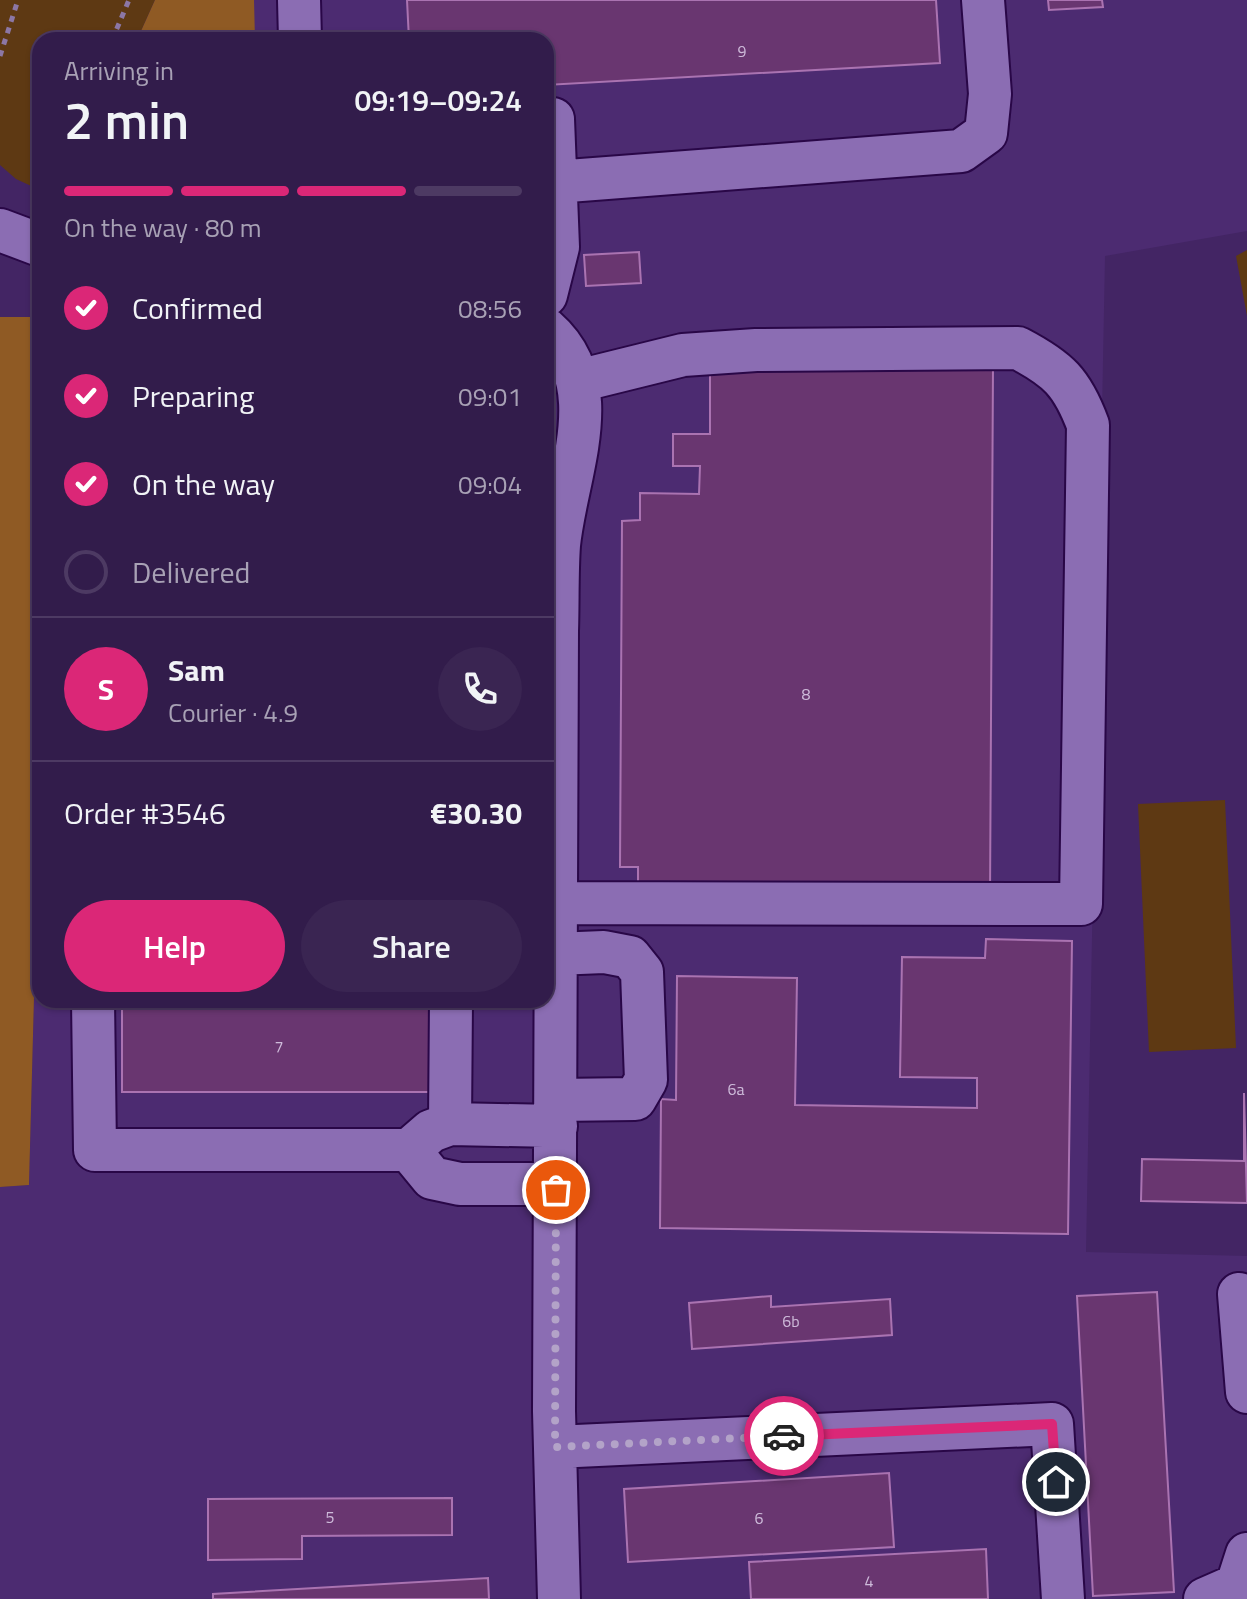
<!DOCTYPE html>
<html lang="en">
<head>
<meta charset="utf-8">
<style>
  body { margin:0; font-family:"Titillium Web",sans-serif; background:#3a2552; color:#f1f3f6; height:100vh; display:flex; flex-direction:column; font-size:30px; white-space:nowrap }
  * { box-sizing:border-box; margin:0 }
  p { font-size:26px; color:#a8a1b5 }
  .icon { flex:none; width:44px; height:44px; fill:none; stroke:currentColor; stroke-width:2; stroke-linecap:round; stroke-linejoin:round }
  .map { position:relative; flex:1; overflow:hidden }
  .panel { position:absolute; left:32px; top:32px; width:522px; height:976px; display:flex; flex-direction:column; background:#321c4b; border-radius:24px; box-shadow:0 2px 6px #0004,0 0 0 2px #4d3a63 }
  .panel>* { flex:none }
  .pin { position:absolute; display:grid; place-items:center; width:68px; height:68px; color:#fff; margin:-34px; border:4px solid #fff; border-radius:50%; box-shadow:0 2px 8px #0007 }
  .courier { position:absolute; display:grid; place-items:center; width:80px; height:80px; margin:-40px; border:6px solid #db2777; border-radius:50%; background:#fff; color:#222; box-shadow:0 2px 10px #0007 }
  .head em { font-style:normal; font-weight:600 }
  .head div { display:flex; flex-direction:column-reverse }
  .head { display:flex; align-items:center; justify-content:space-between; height:136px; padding:0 32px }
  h1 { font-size:52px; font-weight:600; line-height:60px }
  .bar { display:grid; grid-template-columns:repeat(4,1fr); gap:12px 8px; align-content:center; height:96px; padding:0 32px }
  .bar i { height:10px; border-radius:6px; background:#4d3a63 }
  .bar .on { background:#db2777 }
  .bar p { grid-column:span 4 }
  .line { display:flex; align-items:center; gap:20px; padding:0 32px; border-top:2px solid #4d3a63 }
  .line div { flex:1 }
  .round { display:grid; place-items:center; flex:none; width:84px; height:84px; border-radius:42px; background:#3a2552 }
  ol { padding:0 32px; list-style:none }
  li { display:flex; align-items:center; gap:24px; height:88px }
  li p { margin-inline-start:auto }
  li .icon { padding:8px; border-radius:50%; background:#db2777; color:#fff; stroke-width:4 }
  li:last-child { color:#a8a1b5 }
  li i { width:44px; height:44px; border:4px solid #4d3a63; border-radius:50% }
  .cta { display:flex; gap:16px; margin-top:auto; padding:16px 32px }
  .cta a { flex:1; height:92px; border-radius:48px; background:#db2777; color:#fff; font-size:32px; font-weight:600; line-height:92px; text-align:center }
  .cta a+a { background:#3a2552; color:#f1f3f6 }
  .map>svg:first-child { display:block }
  .built { fill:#4c2b71 }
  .green { fill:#5e3913 }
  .forest { fill:#8f5a24 }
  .building { fill:#693670; stroke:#aa73b1; stroke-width:2 }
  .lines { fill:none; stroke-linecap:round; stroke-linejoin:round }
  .minor-casing { stroke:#290747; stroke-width:46 }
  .path { stroke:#8c77a5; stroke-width:5; stroke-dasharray:6 6; stroke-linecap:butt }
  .minor { stroke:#8b6db3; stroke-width:42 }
  .done { stroke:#b3a3c8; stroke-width:8; stroke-dasharray:0 14.4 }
  .route { stroke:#db2777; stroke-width:10 }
  .labels { text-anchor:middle; stroke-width:7; stroke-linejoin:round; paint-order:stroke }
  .number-label { font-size:16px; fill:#cebbda }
</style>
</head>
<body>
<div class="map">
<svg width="1247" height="1599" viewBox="0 0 1247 1599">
  <rect width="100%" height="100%" fill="#432564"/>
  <path class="built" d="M253,0H1247V231L1105,256L1086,1252L1247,1256V1599H0V1187L29,1185L40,774V1000H546V40H253Z"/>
  <path class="green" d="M0,0H155L137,40H40V190L16,179L0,165Z
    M1247,250V316L1236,256Z
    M1225,800L1236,1048L1149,1052L1138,804Z"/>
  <path class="forest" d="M155,0H254L255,40H137Z
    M0,317H40V774L29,1185L0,1187Z"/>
  <path class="building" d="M407,0H936L940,63L546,85V40H409Z
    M1048,0H1102L1103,7L1049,10Z
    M639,252L641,283L586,286L584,255Z
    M710,364L993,366L990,896L638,894V867H620L622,521L640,520V493L699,494L700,466H673V434H710Z
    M986,939L1072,941L1068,1234L660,1228L661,1099L676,1100L677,976L797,978L795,1105L977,1108V1078L900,1077L902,957L985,958Z
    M122,1000H437V1092H122Z
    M1244,1093L1247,1203L1141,1201L1142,1159L1244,1161Z
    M1157,1292L1174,1592L1093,1596L1077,1296Z
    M771,1296V1307L890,1299L892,1335L692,1349L689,1303Z
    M889,1473L894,1547L628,1562L624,1489Z
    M452,1498V1535L302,1536V1559L208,1560V1499Z
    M986,1549L988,1599H751L749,1562Z
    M488,1578L489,1599H213V1594Z"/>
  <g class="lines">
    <g class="minor-casing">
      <path id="minor" d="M299,0L300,40
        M546,120L553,119L558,247L546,295
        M555,182L961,151L986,133L990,94L983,0
        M0,230L40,245
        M546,329C610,385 566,474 559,545C557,573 558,603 557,631L554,1411L559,1599
        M555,903L1081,904L1088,425C1072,382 1058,369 1018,348L756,350L683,355L578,381
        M555,954L604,952L630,957L642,972L646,1080L635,1099L556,1100
        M93,1000L95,1150H409L431,1131L450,1124L556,1126
        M450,1124L451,1000
        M409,1150L432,1178L460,1184H556
        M1239,1294L1247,1392
        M555,1447L1052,1424L1063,1599
        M1205,1599L1237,1585L1247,1554"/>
    </g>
    <path class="path" d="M112,40L129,0
      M0,56L18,0
      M33,205L40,192"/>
    <use href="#minor" class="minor"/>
  </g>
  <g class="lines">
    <path class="done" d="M556,1190L555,1447L784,1436"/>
    <path class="route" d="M784,1436L1052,1424L1056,1482"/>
  </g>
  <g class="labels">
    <g class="number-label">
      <text x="742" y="57">9</text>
      <text x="806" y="700">8</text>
      <text x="279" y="1052">7</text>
      <text x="736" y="1095">6a</text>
      <text x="791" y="1327">6b</text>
      <text x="330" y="1523">5</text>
      <text x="759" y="1524">6</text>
      <text x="869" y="1587">4</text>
    </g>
  </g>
</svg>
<div class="pin" style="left:556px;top:1190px;background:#ea580c"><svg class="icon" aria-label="bag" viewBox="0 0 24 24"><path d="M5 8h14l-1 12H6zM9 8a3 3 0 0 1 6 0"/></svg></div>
<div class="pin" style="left:1056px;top:1482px;background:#1f2937"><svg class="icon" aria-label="home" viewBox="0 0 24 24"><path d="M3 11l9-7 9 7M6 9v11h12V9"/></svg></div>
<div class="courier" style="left:784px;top:1436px"><svg class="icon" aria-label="car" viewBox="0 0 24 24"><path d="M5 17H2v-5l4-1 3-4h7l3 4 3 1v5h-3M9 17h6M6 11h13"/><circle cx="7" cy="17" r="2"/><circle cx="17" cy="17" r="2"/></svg></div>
<section class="panel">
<div class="head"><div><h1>2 min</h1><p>Arriving in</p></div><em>09:19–09:24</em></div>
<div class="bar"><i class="on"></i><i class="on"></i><i class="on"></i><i></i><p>On the way · 80 m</p></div>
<ol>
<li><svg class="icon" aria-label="check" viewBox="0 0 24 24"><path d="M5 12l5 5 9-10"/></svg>Confirmed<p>08:56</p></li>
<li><svg class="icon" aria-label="check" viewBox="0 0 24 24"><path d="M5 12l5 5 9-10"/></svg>Preparing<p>09:01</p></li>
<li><svg class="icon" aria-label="check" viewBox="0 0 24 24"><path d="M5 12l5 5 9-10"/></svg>On the way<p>09:04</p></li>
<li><i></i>Delivered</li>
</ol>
<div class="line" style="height:144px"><b class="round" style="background:#db2777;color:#fff">S</b><div><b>Sam</b><p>Courier · 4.9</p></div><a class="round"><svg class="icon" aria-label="phone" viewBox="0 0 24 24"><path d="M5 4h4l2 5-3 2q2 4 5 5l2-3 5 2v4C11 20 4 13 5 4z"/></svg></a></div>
<div class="line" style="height:104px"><div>Order #3546</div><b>€30.30</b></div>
<div class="cta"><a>Help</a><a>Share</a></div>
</section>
</div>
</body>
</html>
